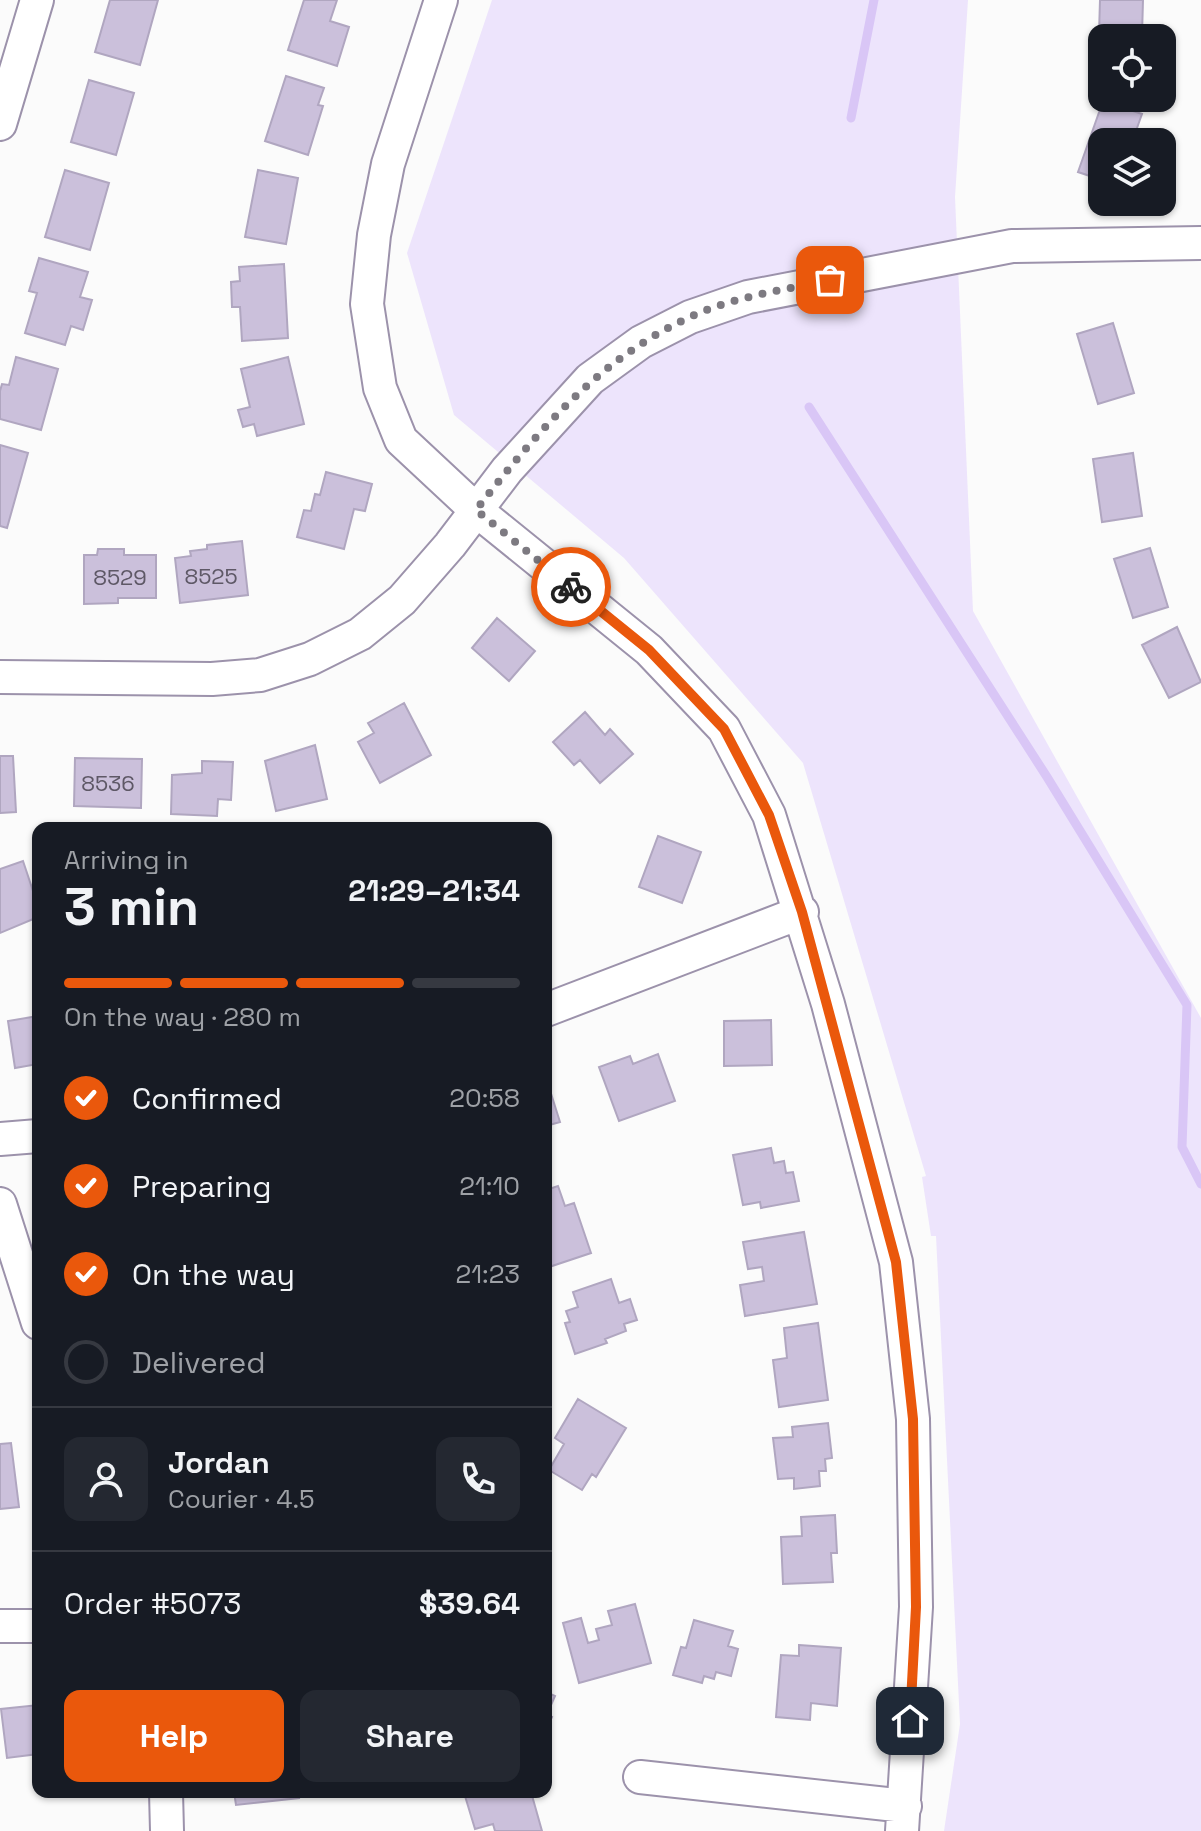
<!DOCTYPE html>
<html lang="en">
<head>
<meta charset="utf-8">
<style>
  body { margin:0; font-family:"Space Grotesk",sans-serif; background:#242831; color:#f1f3f6; height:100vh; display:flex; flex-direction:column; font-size:30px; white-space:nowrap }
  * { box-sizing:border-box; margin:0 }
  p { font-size:26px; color:#9ea1a6 }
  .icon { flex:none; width:44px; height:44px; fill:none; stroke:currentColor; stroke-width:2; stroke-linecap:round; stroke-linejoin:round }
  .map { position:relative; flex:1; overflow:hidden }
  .panel { position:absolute; left:32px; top:822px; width:520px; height:976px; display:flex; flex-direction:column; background:#171b24; border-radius:16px; box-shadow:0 2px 6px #0004 }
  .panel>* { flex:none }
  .controls { position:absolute; left:1088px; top:24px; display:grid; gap:16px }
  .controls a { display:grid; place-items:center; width:88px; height:88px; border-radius:16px; background:#171b24; box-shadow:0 2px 6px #0004; font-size:40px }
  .pin { position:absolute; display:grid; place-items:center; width:68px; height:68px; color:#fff; margin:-34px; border-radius:16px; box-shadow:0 4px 12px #0006 }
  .courier { position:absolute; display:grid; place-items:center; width:80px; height:80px; margin:-40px; border:6px solid #ea580c; border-radius:50%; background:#fff; color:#222; box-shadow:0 2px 10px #0007 }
  .overview em { font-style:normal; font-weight:700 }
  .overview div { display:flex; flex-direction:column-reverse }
  .overview { display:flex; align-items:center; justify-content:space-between; height:136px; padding:0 32px }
  h1 { font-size:52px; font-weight:700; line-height:60px }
  .bar { display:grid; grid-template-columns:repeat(4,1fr); gap:12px 8px; align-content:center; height:96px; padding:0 32px }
  .bar i { height:10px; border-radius:6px; background:#363941 }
  .bar .current { background:#ea580c }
  .bar p { grid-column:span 4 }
  .line { display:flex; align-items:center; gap:20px; padding:0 32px; border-top:2px solid #363941 }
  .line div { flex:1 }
  .round { display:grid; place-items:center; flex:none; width:84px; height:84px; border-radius:16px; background:#242831 }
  ol { padding:0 32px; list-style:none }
  li { display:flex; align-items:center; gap:24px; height:88px }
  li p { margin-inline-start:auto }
  li .icon { padding:8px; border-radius:50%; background:#ea580c; color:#fff; stroke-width:4 }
  li:last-child { color:#9ea1a6 }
  li i { width:44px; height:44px; border:4px solid #363941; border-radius:50% }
  .primary-button { display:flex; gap:16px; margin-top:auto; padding:16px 32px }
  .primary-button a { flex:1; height:92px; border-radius:16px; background:#ea580c; color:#fff; font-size:32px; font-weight:700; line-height:92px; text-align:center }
  .primary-button a+a { background:#242831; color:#f1f3f6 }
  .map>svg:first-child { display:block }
  .green { fill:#ede4fc }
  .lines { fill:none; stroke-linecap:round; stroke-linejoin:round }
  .stream { stroke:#d9c6f6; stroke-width:9 }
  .building { fill:#cbc0db; stroke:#b0a6c0; stroke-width:2 }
  .minor-casing { stroke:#9c92ab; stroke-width:36 }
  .minor { stroke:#fff; stroke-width:32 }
  .done { stroke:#7d7a81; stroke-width:8; stroke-dasharray:0 14.4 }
  .route { stroke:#ea580c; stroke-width:10 }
  .labels { text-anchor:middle; stroke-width:8; stroke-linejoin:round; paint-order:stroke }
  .number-label { font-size:22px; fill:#5e5866 }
</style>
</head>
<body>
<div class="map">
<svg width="1201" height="1831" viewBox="0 0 1201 1831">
  <rect width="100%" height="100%" fill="#fbfbfb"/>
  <path class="green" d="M492,0H968L955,197L973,611L1201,1018V1831H944L960,1724L936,1236H931L922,1177L926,1176L803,763L624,558L454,415L407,253Z"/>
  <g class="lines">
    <path class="stream" d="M851,118L874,0
      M809,407L1047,777L1187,1005L1182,1147L1201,1184"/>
  </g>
  <path class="building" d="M110,0H158L140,65L95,52Z
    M304,0H337L330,21L349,27L337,66L288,50Z
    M1100,0H1143L1142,35L1102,38V67H1098Z
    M286,76L324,88L318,105L323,106L308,155L265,141Z
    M89,80L134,93L116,155L71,142Z
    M1103,101L1142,114L1132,142H1102V180L1078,172Z
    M65,170L109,183L90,250L45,237Z
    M258,170L298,178L286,244L245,237Z
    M39,258L88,272L80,297L92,300L83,330L71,326L65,345L25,333L37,293L29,291Z
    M284,264L288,338L242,341L240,307H232L231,282L240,281L239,267Z
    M1113,323L1134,393L1098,404L1077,334Z
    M16,357L58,369L41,430L0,419V391L2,384L9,385Z
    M288,357L304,424L257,436L254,424L243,427L238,410L250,407L241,369Z
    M0,445L28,453L7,528L0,526Z
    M1133,453L1142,516L1102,522L1093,459Z
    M326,472L372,484L365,511L354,509L344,549L297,537L304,510L311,511L315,494L320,495Z
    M242,541L248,595L180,603L175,558L191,556L190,551L207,549V545Z
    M1150,548L1168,607L1133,618L1114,559Z
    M98,549H124V555H156V598H118V603L84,604V555H97Z
    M497,618L535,651L509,681L472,648Z
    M1177,627L1201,682L1169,698L1142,645Z
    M404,703L431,755L380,783L358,742L374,733L368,723Z
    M585,712L605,735L610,729L633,754L600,783L580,760L574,765L553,742Z
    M315,745L327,799L276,811L265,761Z
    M0,756H13L16,812L0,813Z
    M75,758L142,759L141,808L74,806Z
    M202,761L233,762L231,800L218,799L217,816L171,814L172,775L202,773Z
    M658,836L701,852L682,903L639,887Z
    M23,861L38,906V917L0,933V869Z
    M38,1016V1064L15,1068L8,1021Z
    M771,1020L772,1065L724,1066V1021Z
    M658,1054L675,1101L619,1121L599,1067L630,1056L633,1064Z
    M548,1084L560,1122L546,1126V1085Z
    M771,1148L774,1163L784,1161L786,1173L793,1172L799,1201L761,1208L760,1202L743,1205L733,1155Z
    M558,1186L565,1206L574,1203L591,1253L546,1268V1190Z
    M804,1232L817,1304L745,1316L740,1285L764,1281L762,1267L748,1269L743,1242Z
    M611,1279L619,1303L630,1299L637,1320L624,1324L626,1331L605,1339L607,1343L575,1354L565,1323L570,1322L566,1311L578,1307L573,1292Z
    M818,1323L828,1400L779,1407L773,1360L787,1358L784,1328Z
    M578,1399L626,1428L596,1477L592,1474L582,1490L549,1470L564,1444L555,1438Z
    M828,1423L832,1458L825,1459L826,1471H819L820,1486L794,1489V1478L778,1479L773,1438L793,1437L792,1427Z
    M11,1443L19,1507L0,1509V1444Z
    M835,1515L837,1553H831L833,1582L783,1584L781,1537L802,1536L801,1517Z
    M635,1604L651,1663L579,1683L563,1623L581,1618L588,1643L599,1640L596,1629L612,1625L608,1611Z
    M694,1620L733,1631L728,1646L738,1649L731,1676L716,1672L714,1679L704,1676L702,1683L673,1675L681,1647L686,1648Z
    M799,1645L841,1648L837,1706L811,1703L810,1720L776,1717L781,1655L799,1656Z
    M546,1692L555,1696L547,1714L552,1717L546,1730Z
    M38,1705V1754L7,1758L1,1709Z
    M234,1792H298L299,1798L236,1805Z
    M481,1792H531L542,1831H495L493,1824L475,1829L465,1796Z"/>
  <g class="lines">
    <g class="minor-casing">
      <path id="minor" d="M441,0L388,164L374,235L367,304L380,388L401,440L476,510L649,650L724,729L769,815L828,1004L896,1262L913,1419L916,1607L902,1831
        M0,124L37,0
        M0,677L212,679L260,675L310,659L360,634L402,600L450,545L507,470L590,379L641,342L690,317L748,297L1012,246L1201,243
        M546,1010L802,912
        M0,1139L38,1136
        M0,1204L38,1323
        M0,1626H38
        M640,1777L905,1806
        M166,1792L167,1831"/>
    </g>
    <use href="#minor" class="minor"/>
  </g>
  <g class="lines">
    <path class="done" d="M571,587L476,510C535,434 599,359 688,318C732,297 783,290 830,280"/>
    <path class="route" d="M571,587L649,650L724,729L769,815L802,912L896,1262L913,1419L916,1607L910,1721"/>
  </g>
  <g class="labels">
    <g class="number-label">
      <text x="211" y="584">8525</text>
      <text x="120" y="585">8529</text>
      <text x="108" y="791">8536</text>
    </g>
  </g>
</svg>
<div class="controls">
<a><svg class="icon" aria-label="locate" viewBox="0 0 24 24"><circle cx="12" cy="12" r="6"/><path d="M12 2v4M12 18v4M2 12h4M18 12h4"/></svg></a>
<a><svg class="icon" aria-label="layers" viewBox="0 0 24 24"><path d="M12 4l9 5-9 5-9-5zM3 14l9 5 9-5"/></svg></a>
</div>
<div class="pin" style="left:830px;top:280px;background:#ea580c"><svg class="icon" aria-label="bag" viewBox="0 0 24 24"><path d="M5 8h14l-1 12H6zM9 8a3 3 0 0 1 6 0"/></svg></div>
<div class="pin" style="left:910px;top:1721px;background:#1f2937"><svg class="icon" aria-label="home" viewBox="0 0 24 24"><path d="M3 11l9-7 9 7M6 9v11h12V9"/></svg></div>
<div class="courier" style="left:571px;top:587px"><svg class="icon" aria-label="bike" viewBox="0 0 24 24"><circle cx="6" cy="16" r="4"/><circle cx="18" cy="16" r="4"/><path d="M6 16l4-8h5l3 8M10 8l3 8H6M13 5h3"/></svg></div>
<section class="panel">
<div class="overview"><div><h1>3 min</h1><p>Arriving in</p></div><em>21:29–21:34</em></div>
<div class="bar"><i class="current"></i><i class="current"></i><i class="current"></i><i></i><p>On the way · 280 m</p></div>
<ol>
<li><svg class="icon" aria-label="check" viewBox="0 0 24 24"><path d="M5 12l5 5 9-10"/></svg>Confirmed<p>20:58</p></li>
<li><svg class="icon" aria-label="check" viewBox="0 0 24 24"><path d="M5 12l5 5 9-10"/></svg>Preparing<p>21:10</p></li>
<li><svg class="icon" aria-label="check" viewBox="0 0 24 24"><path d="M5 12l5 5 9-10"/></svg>On the way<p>21:23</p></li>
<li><i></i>Delivered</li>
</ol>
<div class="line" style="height:144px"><a class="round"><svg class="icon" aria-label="person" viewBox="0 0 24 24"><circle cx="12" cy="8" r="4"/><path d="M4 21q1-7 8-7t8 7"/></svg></a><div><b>Jordan</b><p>Courier · 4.5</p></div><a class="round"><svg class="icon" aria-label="phone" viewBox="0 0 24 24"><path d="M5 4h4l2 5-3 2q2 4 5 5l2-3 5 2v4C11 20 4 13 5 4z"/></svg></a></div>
<div class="line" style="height:104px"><div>Order #5073</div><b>$39.64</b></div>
<div class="primary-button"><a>Help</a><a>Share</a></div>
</section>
</div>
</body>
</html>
